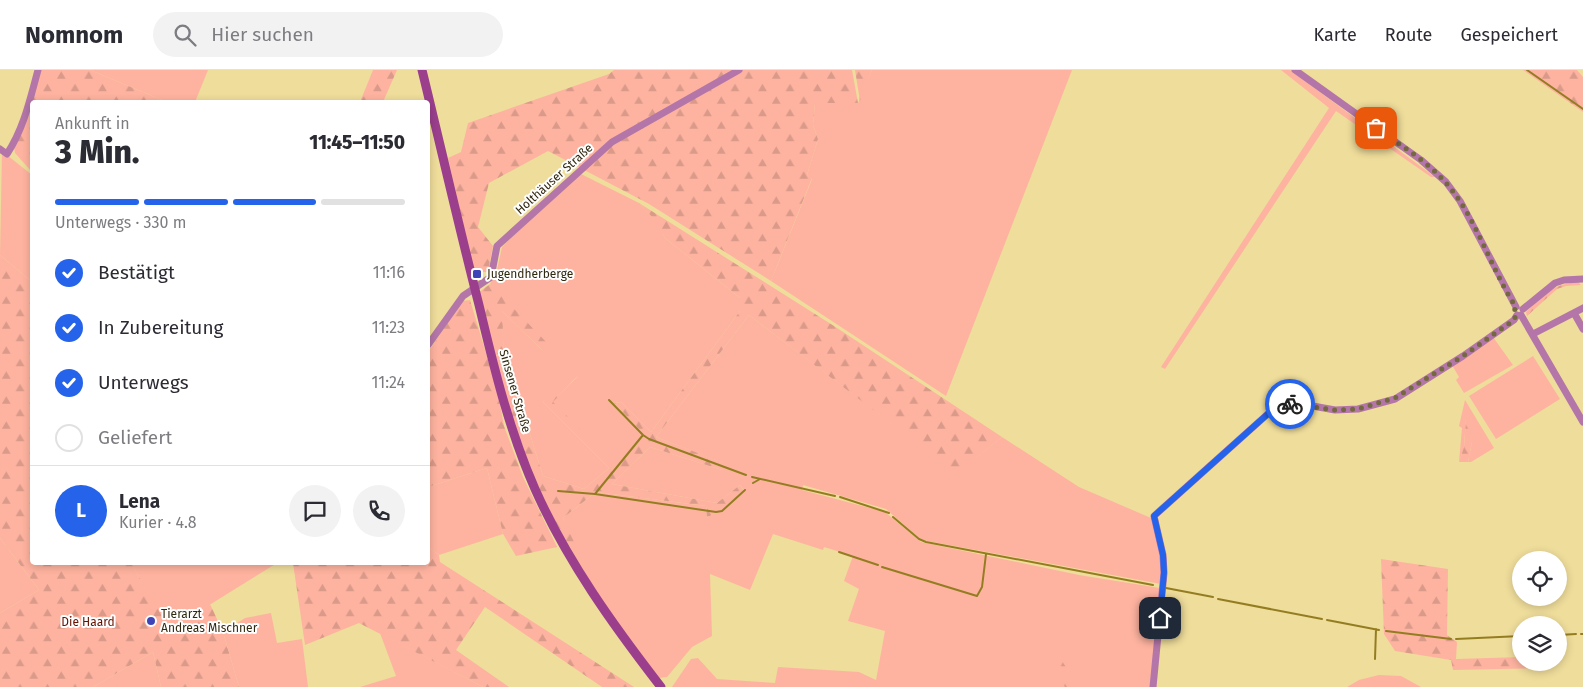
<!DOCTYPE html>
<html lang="de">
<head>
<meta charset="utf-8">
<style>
  body { margin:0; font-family:"Fira Sans",sans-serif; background:#f2f2f3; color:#2b2b33; height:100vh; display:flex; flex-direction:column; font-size:19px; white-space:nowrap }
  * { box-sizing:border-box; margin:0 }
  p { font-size:16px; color:#7c7c81 }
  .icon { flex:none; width:28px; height:28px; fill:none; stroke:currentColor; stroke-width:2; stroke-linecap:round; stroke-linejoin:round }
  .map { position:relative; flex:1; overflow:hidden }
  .details { position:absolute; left:30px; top:30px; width:400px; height:465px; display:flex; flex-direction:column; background:#fff; border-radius:5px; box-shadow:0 2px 8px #0003 }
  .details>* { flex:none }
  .controls { position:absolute; left:1512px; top:481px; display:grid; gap:10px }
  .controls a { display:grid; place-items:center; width:55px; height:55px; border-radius:50%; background:#fff; box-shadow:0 2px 8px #0003; font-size:25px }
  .pin { position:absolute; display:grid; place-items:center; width:42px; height:42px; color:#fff; margin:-21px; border-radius:10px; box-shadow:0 2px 8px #0006 }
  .courier { position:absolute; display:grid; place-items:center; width:50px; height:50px; margin:-25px; border:4px solid #2563eb; border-radius:50%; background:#fff; color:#222; box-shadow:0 1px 6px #0007 }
  .overview em { font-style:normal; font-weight:800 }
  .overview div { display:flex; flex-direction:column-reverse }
  .overview { display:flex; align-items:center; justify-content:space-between; height:85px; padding:0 25px }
  h1 { font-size:32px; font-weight:800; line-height:38px }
  .bar { display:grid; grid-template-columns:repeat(4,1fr); gap:8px 5px; align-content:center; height:60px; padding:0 25px }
  .bar i { height:6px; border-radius:4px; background:#e1e1e2 }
  .bar .on { background:#2563eb }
  .bar p { grid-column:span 4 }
  .line { display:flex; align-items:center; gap:12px; padding:0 25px; border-top:1px solid #e1e1e2 }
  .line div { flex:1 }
  .round { display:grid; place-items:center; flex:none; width:52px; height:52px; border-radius:26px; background:#f2f2f3 }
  ol { padding:0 25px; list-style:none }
  li { display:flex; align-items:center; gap:15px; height:55px }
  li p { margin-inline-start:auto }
  li .icon { padding:5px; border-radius:50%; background:#2563eb; color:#fff; stroke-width:4 }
  li:last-child { color:#7c7c81 }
  li i { width:28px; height:28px; border:2px solid #e1e1e2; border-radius:50% }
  header { display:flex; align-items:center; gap:30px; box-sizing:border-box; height:70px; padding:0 25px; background:#fff; border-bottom:1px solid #e1e1e2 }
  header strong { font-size:24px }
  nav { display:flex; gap:28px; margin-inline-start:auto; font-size:18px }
  .search { width:350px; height:45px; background:#f2f2f3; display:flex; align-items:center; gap:12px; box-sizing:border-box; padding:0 18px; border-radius:28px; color:#7c7c81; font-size:19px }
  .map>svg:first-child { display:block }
  .green { fill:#feb3a0 }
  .forest { fill:url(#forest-firs) }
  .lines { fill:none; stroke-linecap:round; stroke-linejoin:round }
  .stream { stroke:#947d21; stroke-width:2 }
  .minor { stroke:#b476a8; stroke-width:7 }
  .secondary { stroke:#9b3f8d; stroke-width:9 }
  .done { stroke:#746840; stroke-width:5; stroke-dasharray:0 9 }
  .route { stroke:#2563eb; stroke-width:6 }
  .poi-dot { fill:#3d44b8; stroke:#fefefe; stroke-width:2 }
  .labels { text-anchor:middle; stroke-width:4; stroke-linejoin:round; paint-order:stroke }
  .street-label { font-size:12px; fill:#31290f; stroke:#fefefe }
  .poi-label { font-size:12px; fill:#31290f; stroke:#fefefe; text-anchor:start }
  .park-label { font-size:12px; fill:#641100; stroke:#fefefe }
</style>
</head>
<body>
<header>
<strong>Nomnom</strong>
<div class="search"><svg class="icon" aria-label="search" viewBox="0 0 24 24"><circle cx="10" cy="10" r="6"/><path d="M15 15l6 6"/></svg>Hier suchen</div>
<nav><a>Karte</a><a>Route</a><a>Gespeichert</a></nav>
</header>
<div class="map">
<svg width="1583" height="617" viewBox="0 0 1583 617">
  <defs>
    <pattern id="forest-firs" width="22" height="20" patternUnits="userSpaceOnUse" patternTransform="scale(1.25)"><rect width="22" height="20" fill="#feb3a0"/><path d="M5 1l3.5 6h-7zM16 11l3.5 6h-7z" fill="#da9a89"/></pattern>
  </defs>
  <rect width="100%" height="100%" fill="#efdd9b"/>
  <path class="green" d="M90,0H208L195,32H167Z
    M872,0H1072L946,326L771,211L812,109L807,105L818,69L813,55L815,33H858Z
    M1281,0H1290L1435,107H1431L1336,41L1165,299L1161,297L1329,38Z
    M2,81L32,105V212L0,185Z
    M581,104L639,133L656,150L665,168L740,228V241L651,362L621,332L614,333L644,363L616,396L552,332L578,306L543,332L609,398L584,419L543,406L520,332L504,319L494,286L504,284L501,240L543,281L490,214L497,200L502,177L527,151Z
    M749,245L957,403L1002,367L1079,417L1151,448L1161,484V514L927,471L919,468L886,439L803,415L802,420L885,442L921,472L1079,505L1160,518L1153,617H672L691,589L698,588L717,609L775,613L778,597L859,602L876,610L885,561L848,551L859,519L844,511L853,486L824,477L823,480L773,464L750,520L710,504L712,566L692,577L667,607L659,608L606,537L580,495L563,448L596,422L706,436L707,448L745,421L740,415L717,433L612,414L650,377L722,400L723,393L656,367Z
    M1493,267L1513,295L1464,323L1456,310L1459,307L1452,295Z
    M1533,286L1560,329L1496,369L1469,326Z
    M1465,330L1494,378L1471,392H1468L1472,372L1466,349L1464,377L1459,392L1462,358L1459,356Z
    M487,398L503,464L439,485L428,477V417Z
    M0,468L39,520L0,543Z
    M131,493H277L169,560Z
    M271,543L277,573L302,569L308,617H239L223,562L245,548Z
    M380,563L483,617H360L396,606Z
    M153,582L161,617H93Z
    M1379,605L1401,606L1421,617H1347L1359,610Z"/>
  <path class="forest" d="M39,0H90L167,32H32V102L15,83L14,77Z
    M373,0H397L383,32H360Z
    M614,0H852L858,33H815L813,55L818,69L807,105L812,108L771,211L649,134L548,81L489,113L478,157L493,176L488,202H474L448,88L461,82L468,53L609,4Z
    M855,0H872L860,31Z
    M1523,0H1577L1583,7V42Z
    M639,133L834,256L1002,367L957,404L749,245L656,367L724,393L722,400L650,377L612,414L717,433L740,415L745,422L707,448L706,436L596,422L563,448L582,489L580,495L546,435L514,355L504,319L520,332L543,406L584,419L609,398L543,332L573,301L578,305L553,332L616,395L643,363L614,333L621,332L651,362L740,241V228L665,168L655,150Z
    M0,185L32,212V492L131,493L170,559L210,534L223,562L239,617H161L153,582L93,617H0V543L39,520L0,468Z
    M1578,212L1581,215L1566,216L1557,219L1527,246L1526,242C1545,224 1552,214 1578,212Z
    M490,214L549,275L544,282L502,241L504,284L494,286L478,223Z
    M470,230L498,323L504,356L523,407L557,477L516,486L503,464L487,398L428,417V282L459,236L463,231Z
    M1472,347V372L1468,392H1459L1464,377L1466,349Z
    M428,477L439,485L440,492L634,617H602L485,537L456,580L509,617H483L359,553L305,575L293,493L428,492Z
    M1381,489L1448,499L1447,565L1457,572L1456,589L1521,587V592L1543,593L1544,598L1453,600L1451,590L1395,581L1384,564Z
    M1060,588L1079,617H1065L1049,593Z"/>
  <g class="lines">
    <path class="stream" d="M1527,0L1583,39
      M609,330L643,365L649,369L746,405
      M752,407L835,426
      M753,413L760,409
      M558,421L595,424L716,442L722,441L745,420
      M595,424L643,365
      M840,427L889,443
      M893,447L919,469L926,472L1153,515
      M839,482L878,495
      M882,497L977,526L982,517L986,484
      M1166,518L1213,527
      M1218,529L1322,549
      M1327,550L1379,560
      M1386,561L1451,569
      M1581,564H1583
      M1559,565L1576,564
      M1456,569L1521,566
      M1375,589L1376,559"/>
    <path class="minor" d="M1295,0L1421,90L1446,112L1460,131L1516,237
      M0,79L7,84C24,58 30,29 38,0
      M1523,239L1555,213L1564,210L1583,209
      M1574,243L1583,259
      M1521,245L1583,352
      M1533,264L1583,238
      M428,275L463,226L491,207L497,176L612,72L739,0
      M1153,617L1164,503L1163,485L1154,446L1271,341L1282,334L1296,333L1335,340L1358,339L1395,329L1463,286L1514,250L1517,245"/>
    <path class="secondary" d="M422,0C441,78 459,157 479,235C494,298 509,360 535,419C567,491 613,555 661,617"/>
  </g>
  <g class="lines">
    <path class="done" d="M1290,334L1335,340L1358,339L1395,328L1463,286L1514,250L1516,245L1514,241L1516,237C1490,198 1477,148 1446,113C1427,91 1400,75 1376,58"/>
    <path class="route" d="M1160,548L1164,502L1163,485L1154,446L1271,341L1282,334H1290"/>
  </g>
  <g class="poi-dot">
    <rect x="472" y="199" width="10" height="10" rx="2.5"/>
    <circle cx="151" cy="551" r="5"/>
  </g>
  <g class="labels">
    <g class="street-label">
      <text transform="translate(554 109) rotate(-42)" y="4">Holthäuser Straße</text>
      <text transform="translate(515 321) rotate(74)" y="4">Sinsener Straße</text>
    </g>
    <g class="poi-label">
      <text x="487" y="208">Jugendherberge</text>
      <text x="161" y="548">Tierarzt<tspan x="161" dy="14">Andreas Mischner</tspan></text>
    </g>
    <g class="park-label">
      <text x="88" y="556">Die Haard</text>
    </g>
  </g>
</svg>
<div class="controls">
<a><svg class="icon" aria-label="locate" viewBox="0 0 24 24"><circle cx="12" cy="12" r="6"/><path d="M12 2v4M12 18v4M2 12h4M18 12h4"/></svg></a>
<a><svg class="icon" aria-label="layers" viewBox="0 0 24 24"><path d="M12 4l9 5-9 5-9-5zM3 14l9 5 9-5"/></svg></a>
</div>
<div class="pin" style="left:1376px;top:58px;background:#ea580c"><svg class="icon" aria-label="bag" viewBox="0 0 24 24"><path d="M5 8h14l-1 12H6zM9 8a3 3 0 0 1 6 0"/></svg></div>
<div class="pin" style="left:1160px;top:548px;background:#1f2937"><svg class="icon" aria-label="home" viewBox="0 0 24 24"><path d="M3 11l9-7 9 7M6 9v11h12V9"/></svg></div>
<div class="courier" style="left:1290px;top:334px"><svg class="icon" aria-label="bike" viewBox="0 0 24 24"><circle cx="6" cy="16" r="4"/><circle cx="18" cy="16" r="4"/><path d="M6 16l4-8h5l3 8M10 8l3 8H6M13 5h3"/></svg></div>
<section class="details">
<div class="overview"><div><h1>3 Min.</h1><p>Ankunft in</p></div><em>11:45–11:50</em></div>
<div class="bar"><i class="on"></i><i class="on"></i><i class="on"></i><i></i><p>Unterwegs · 330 m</p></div>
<ol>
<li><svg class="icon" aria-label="check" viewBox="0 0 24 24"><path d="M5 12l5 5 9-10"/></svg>Bestätigt<p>11:16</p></li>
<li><svg class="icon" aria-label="check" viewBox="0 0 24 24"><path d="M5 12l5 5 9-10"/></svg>In Zubereitung<p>11:23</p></li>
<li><svg class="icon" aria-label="check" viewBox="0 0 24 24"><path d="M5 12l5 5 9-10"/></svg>Unterwegs<p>11:24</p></li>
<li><i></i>Geliefert</li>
</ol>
<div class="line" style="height:90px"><b class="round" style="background:#2563eb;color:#fff">L</b><div><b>Lena</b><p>Kurier · 4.8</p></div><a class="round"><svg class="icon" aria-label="chat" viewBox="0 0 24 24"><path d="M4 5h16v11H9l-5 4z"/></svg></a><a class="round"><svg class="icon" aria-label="phone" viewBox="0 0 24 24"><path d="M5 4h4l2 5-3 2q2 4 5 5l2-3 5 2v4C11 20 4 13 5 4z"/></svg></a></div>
</section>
</div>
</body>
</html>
